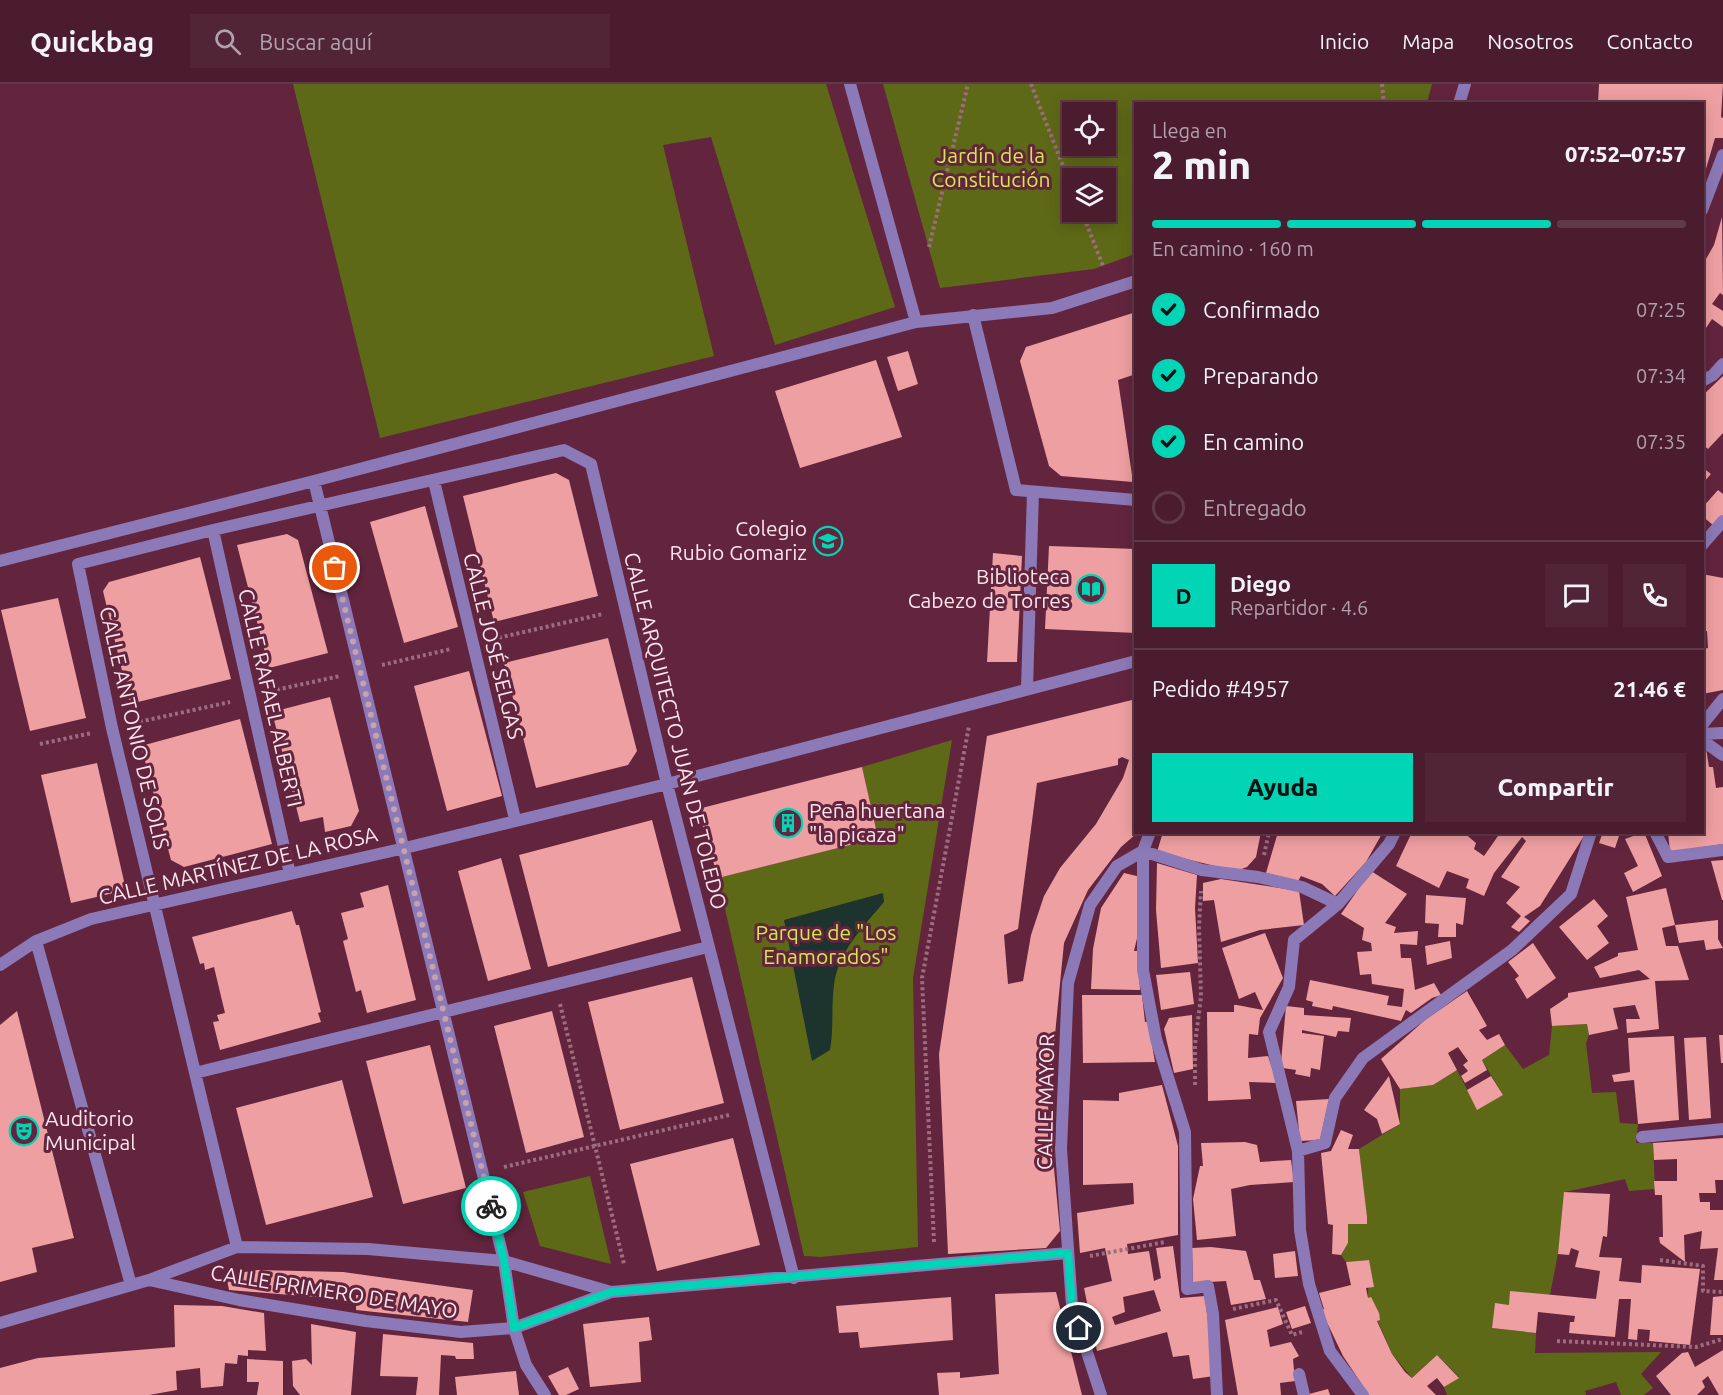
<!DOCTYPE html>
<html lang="es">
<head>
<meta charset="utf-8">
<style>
  body { margin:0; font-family:Ubuntu,sans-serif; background:#512536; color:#f1f3f6; height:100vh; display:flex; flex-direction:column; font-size:22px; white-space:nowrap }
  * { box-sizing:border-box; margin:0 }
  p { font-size:20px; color:#b2a1aa }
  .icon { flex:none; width:33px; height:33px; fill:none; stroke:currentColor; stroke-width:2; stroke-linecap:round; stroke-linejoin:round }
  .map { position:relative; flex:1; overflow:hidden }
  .side { position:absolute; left:1134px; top:18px; width:570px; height:732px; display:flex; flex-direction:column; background:#4a1c2e; border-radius:0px; box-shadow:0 3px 15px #0003,0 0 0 2px #613a4a }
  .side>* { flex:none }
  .fabs { position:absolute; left:1062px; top:18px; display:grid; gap:12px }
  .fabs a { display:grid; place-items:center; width:54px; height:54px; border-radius:0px; background:#4a1c2e; box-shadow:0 3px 15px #0003,0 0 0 2px #613a4a; font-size:30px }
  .pin { position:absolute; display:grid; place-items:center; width:51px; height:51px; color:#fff; margin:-26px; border:3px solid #fff; border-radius:50%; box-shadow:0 2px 6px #0007 }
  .courier { position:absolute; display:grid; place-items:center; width:60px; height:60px; margin:-30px; border:4px solid #02d5b6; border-radius:50%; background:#fff; color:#222; box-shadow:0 2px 8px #0007 }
  .head em { font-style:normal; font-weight:800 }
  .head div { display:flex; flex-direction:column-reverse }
  .head { display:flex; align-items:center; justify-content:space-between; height:102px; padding:0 18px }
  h1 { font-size:39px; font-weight:800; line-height:45px }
  .bar { display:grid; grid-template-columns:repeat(4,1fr); gap:9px 6px; align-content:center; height:72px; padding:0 18px }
  .bar i { height:8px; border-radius:4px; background:#613a4a }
  .bar .selected { background:#02d5b6 }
  .bar p { grid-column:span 4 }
  .line { display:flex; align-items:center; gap:15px; padding:0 18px; border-top:2px solid #613a4a }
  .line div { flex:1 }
  .round { display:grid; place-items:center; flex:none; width:63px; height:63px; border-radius:0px; background:#512536 }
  ol { padding:0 18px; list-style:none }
  li { display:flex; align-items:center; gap:18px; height:66px }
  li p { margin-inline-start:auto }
  li .icon { padding:6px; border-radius:50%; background:#02d5b6; color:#111; stroke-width:4 }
  li:last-child { color:#b2a1aa }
  li i { width:33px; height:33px; border:3px solid #613a4a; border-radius:50% }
  .primary-button { display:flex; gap:12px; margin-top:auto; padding:12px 18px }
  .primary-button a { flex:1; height:69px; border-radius:0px; background:#02d5b6; color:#111; font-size:24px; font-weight:800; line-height:69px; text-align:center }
  .primary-button a+a { background:#512536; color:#f1f3f6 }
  header { display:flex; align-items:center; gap:36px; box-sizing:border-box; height:84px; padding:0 30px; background:#4a1c2e; border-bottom:2px solid #613a4a }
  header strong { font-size:28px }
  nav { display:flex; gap:33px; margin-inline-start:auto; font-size:21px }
  .search { width:420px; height:54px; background:#512536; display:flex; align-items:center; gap:15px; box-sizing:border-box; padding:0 21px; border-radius:0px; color:#b2a1aa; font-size:22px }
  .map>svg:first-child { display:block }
  .green { fill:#5e6917; fill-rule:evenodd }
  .water { fill:#1d332e }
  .building { fill:#ee9fa1; fill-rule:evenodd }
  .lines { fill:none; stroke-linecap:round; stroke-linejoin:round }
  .path { stroke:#9d6d7f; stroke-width:4; stroke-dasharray:3 3; stroke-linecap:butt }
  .street { stroke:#8c79b7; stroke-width:12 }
  .done { stroke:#c6a1ae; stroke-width:6; stroke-dasharray:0 10.8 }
  .route { stroke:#02d5b6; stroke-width:8 }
  .labels { text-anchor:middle; stroke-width:6; stroke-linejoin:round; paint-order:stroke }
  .park-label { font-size:21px; fill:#d2e94e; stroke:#63253e }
  .poi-label { font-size:21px; fill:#fce4eb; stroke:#63253e; text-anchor:end }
  .street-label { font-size:21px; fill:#fce4eb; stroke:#63253e }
</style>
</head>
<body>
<header>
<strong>Quickbag</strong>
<div class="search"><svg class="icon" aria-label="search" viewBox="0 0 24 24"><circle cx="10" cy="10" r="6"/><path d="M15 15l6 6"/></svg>Buscar aquí</div>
<nav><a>Inicio</a><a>Mapa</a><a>Nosotros</a><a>Contacto</a></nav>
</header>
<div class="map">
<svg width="1723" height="1311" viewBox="0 0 1723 1311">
  <rect width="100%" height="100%" fill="#63253e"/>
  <path class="green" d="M293,0H826L895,223L775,261L711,53L663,61L714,272L380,354Z
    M883,0H1432L1427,19L1136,20L1135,170L1094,185L940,204ZM1106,28V62H1072V28ZM1106,94V128H1072V94Z
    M952,656L913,894L918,1163L821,1173L804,1172L718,794L878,754L862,683Z
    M1587,940L1589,951L1586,959L1592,1009L1616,1008L1620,1039L1638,1040L1636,1059H1653L1655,1105L1629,1107L1625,1095L1565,1108L1562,1149L1550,1211L1509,1221L1495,1220L1492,1244L1536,1249L1535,1269L1661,1268L1641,1290L1653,1304L1644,1311H1621L1616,1298L1585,1307L1586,1311H1447L1444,1303L1459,1293L1437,1271L1412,1294L1392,1270L1368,1214L1369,1176L1346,1178L1341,1171L1348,1159V1140H1367L1359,1065L1400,1040V1005L1433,1001L1457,986L1477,1025L1503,1011L1482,976L1505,961L1523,985L1549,971L1552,942Z
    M590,1092L611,1180L540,1162L523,1108Z"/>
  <path class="water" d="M883,809L884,818C863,843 838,868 834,901C831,923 834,944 830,966L812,977L784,836Z"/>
  <path class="building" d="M1599,0H1723L1721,33L1723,34V54H1715L1703,95L1702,20H1598Z
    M1722,133L1723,211L1720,209L1712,220L1723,227V243L1712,235L1702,250V182L1714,161Z
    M1136,228V290L1118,296L1133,398L1061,392L1049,382L1020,277L1026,263Z
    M908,267L918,300L898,307L887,273Z
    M876,276L902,353L800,384L775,307Z
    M1723,292V349L1708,365L1702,360V312Z
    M1702,383L1711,390L1702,400Z
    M556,389L569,396L598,512L494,538L463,412Z
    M1718,406L1723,410V431L1713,441L1702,432V424Z
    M425,422L458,543L404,559L370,438Z
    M287,450L298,456L328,569L269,584L237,461Z
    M1049,462L1136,465V549L1045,545Z
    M993,469L1022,472L1017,578H987Z
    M200,473L231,595L130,620L103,507L109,498Z
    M1702,490L1723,494V606L1702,610V565L1708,564L1707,547L1702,548Z
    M58,514L86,634L30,647L1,526Z
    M608,554L637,667L628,681L536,704L504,579Z
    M469,587L502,712L447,727L414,602Z
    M330,613L359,727L351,742L325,748L323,733L300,738L272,628Z
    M1136,615V750L1121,763L1088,806L1064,859L1048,1022L1060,1147L1046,1164L948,1170L939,970L987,652ZM1122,673L1129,676L1123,694L1096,740L1060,784L1044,812L1031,851L1023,897L1008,900L1004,851L1018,845L1037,699L1118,681V675Z
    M240,635L272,760L184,783L171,776L141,662Z
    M1702,664H1706L1709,683H1713L1716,704L1723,703V760L1670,768L1668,748H1702Z
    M97,679L126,806L71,819L41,691Z
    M862,683L878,754L718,794L698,725Z
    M652,736L681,847L548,883L519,771Z
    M1163,748H1261L1256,773L1247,783L1236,787L1157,768Z
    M1278,748H1383L1366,778L1335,812L1322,800L1301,792L1298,797L1266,789Z
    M1412,748H1463L1476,759L1474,765L1484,772L1498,752L1489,748H1578L1584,752L1540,822L1524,833L1530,837L1519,848L1511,843L1521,832L1506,819L1520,803L1501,793L1526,757L1522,753L1494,789L1484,812L1466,804L1469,795L1447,787L1439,804L1396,782Z
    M1603,748L1620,749L1615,764L1599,759Z
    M1644,748L1662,792L1633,808L1624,789L1638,782L1625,755Z
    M501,774L531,885L488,897L458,787Z
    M1723,776V816H1722L1711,777Z
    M1157,779L1197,791L1195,824L1198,879L1161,884L1156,826Z
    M1371,787L1407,810L1385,839L1396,843L1394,849L1418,847L1417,861L1400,860L1401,874H1411L1415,906L1434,899L1441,911L1432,914L1411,929L1406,926L1401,937L1333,922L1332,926L1312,922L1313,918L1306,916L1310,896L1389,912L1387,921L1402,923L1404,905L1372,900L1371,890L1360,891L1357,868L1372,867L1371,859L1362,856L1364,844L1341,830Z
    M1124,789L1141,793L1142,833L1134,867H1138L1140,906L1091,905L1093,865L1101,824Z
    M1221,795L1299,807L1304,841L1260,846L1221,858L1214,816L1203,817V799Z
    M388,801L416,916L367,929L361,906L356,908L343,857L348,855L341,829L364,823L360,809Z
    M1666,804L1675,841L1662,844L1666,862H1678L1689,896L1655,897L1659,945L1627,949L1626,935H1640L1635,921L1613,924L1618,945L1589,951L1587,940L1552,942L1550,925L1568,913V909L1650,895L1639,886L1600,894L1594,883L1618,872V869L1638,866L1626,813Z
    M1426,811L1466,814L1463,841L1456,839V853H1438L1439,840L1425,839Z
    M1594,815L1608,832L1597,842L1609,859L1587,876L1559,843Z
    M292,827L296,841H299L321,928L318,929L321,938L220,966L213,938L219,937L217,931L225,929L214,883L205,886L204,879L200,880L192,853Z
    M1718,836V855L1723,864L1706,866L1704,856L1679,859L1675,841Z
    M1265,849L1283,894L1260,934L1258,951L1249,950L1248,974L1268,972L1277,999L1249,998L1251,1015L1208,1017L1207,928H1234V921H1237L1263,926L1255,908L1239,915L1222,864Z
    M1450,857L1452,874L1427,881L1425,862Z
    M1533,859L1556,894L1527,915L1515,895L1519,892L1508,878Z
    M1190,888L1194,920L1161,926L1156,891Z
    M692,893L724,1019L620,1046L588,918Z
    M1467,907L1487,942L1479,946L1487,956L1499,950L1505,961L1482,976L1487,986L1465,999L1461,992L1468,987L1463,981L1468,977L1458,963L1448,969L1457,986L1433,1001L1400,1005L1381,975L1425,936Z
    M1082,911H1142L1145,938H1148L1155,978L1083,979Z
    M1286,922L1304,924V931L1351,934L1349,948L1338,947L1336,953L1302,946V949L1324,952L1320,986L1311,984L1310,993L1295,990L1296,986L1283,984L1281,978Z
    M17,927L74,1154L32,1164L37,1188L0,1198V941Z
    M552,927L584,1053L526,1069L494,942Z
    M1192,931L1193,985L1174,989L1164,945L1169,934Z
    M1719,951H1723V979H1721Z
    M1674,952L1679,1036L1638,1040L1634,996L1614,998L1612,991L1630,988L1628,954Z
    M1706,953L1711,1034L1689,1036L1684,954Z
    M430,961L466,1104L403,1120L366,977Z
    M1389,992L1400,1040L1382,1050L1377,1035L1364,1026Z
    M1491,992L1503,1011L1477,1026L1467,1006Z
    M342,996L373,1113L266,1141L236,1024Z
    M1162,1001L1178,1062V1151L1127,1160L1128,1170L1149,1167L1154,1197L1161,1194L1156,1164L1173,1162L1180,1214L1205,1212L1214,1292L1193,1295L1189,1271L1173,1273L1167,1248L1097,1267L1084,1204L1112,1197L1105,1164L1080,1169L1077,1129L1134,1120L1133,1099L1083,1101V1016L1119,1017V1009ZM1154,1206L1161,1227L1115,1241L1112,1233L1125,1228L1123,1213Z
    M1329,1015L1320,1056L1300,1057L1296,1017Z
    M1341,1046L1353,1051L1348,1065H1359L1367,1133V1140H1348V1159L1341,1171L1332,1170L1333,1141L1328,1140L1321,1069L1331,1067Z
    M733,1054L760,1161L657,1187L630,1080Z
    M1723,1054V1096H1715L1716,1109H1699L1700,1118H1710V1126H1723V1196H1714L1718,1164L1700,1165L1702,1147L1684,1151L1685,1178L1660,1159L1659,1153H1663L1662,1111H1655L1654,1097H1677V1075L1654,1076L1653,1059Z
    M1245,1058L1257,1061L1260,1078L1291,1076L1294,1098L1250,1101L1231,1105L1236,1152L1197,1156L1193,1115L1200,1082H1203L1201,1059Z
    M1564,1108L1610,1110L1607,1153L1603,1152L1599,1173L1622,1174L1619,1197L1641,1199L1642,1181L1700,1185L1690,1261L1649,1257L1650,1246L1638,1245L1637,1256L1628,1255L1631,1215H1619L1615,1253L1569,1249L1570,1238H1574L1575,1232L1538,1228L1536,1249L1492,1244L1495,1219L1509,1221L1510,1207L1596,1215L1600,1187L1575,1183L1579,1167L1571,1164L1569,1171L1558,1170Z
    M1211,1163L1246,1167L1254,1196H1260L1266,1215L1231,1221L1226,1197L1193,1199L1192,1164Z
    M1295,1167L1298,1192L1275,1194L1273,1170Z
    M1369,1176L1374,1203L1366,1204L1368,1214L1371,1213L1379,1229L1380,1236L1377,1237L1392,1270L1405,1288L1412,1294L1437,1271L1459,1294L1444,1303L1437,1294L1427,1302L1436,1311H1369L1343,1272L1321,1226L1324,1225L1319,1209L1351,1201L1346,1178Z
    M257,1186L343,1188L473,1206L468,1238L356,1226V1211H359L360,1204L354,1203L353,1216L229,1206L226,1191Z
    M1056,1208L1082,1311H939L937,1289L960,1288V1294L999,1290L995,1210Z
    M1723,1212V1251H1710L1713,1213Z
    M951,1213L953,1256L860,1264L858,1248L839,1249L836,1222Z
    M174,1221L222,1222L264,1229L266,1267L248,1266V1272L238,1271L237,1280L225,1279L223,1302L201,1304L200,1284L176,1287L177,1306L149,1311H0V1284L38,1274L175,1263Z
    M1305,1222L1311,1239L1292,1245L1286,1228Z
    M1278,1223L1283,1240L1267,1246L1270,1263L1291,1258L1299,1272L1293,1275L1295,1297L1280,1299L1281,1311H1238L1225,1236Z
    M649,1233L652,1256L639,1258L641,1298L590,1303L583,1240Z
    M311,1240L356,1248L351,1311H300L293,1302L292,1277L306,1275L312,1281Z
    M383,1250L473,1259L474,1275H456L455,1272L441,1271L439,1311H416L418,1293L380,1292Z
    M1723,1266V1311H1719L1708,1292L1702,1297L1705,1303L1697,1311H1671L1656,1292L1682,1269L1688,1268L1695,1283Z
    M247,1275L283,1277V1311H257L259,1298H247Z
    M568,1283L579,1305L566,1311H559L548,1292Z
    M516,1287L519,1311H457L455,1293Z
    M1328,1305L1330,1311H1309V1310Z"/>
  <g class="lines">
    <path class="path" d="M1031,0L1072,105
      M1382,0L1384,20
      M1082,128L1103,182
      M929,163L968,0
      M493,555L603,530
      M382,581L451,565
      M271,607L340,592
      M134,639L230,618
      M40,660L92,649
      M1264,771L1269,748
      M560,920L624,1180
      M1195,1001V960L1201,913L1199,843L1201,807
      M504,1083L729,1031
      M934,1158L922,894L969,642
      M1090,1172L1165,1158
      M1660,1176L1703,1182V1207L1723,1208
      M1233,1225L1276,1216L1292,1251L1302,1248
      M1557,1257L1696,1263L1723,1255"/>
    <path class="street" d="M850,0L916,238
      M1459,20L1465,0
      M1702,126L1723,71
      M973,231L1016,406L1136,416
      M1702,297L1713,291L1723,280
      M314,397L504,1177L514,1244L526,1281L545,1311
      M434,397L515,735
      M213,446L290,790
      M1702,461L1723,437
      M0,477L314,397L916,238L1052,224L1136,197
      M1027,604L1033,408
      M1702,641L1723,615
      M1702,650L1723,649
      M1702,656L1723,671
      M1655,748L1668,773L1723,766
      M36,857L131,1201
      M0,881L36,857L91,835L405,764L667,700L1136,577
      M195,989L708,863
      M1642,1053L1723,1045
      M1298,1067L1325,1059L1335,1014L1363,974L1512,866L1571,810L1591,748
      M237,1163L112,644L78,480L213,446L564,366L591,380L667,700L794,1194
      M149,1196L239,1216L366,1237L461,1248L514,1244L611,1208L1068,1169
      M0,1239L149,1196L237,1163L368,1165L504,1177L611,1208
      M1299,1290L1304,1311
      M1101,1311L1072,1222L1061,1065L1068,899L1090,821L1117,782L1143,767L1150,748
      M1217,1311L1213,1230L1208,1202L1187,1205L1185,1048L1156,955L1143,886V767L1202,786L1258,793L1302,803L1338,820
      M1363,1311L1330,1267L1309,1200L1300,1146L1298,1067L1269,948L1289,903L1294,856L1338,820L1389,760L1395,748"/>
  </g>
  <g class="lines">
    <path class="done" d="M335,484L491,1122"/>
    <path class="route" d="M491,1122L504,1177L514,1244L611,1208L1068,1169L1072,1222L1079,1244"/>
  </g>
  <defs>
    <g id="school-ring" transform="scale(1.5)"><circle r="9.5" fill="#63253e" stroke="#02d5b6" stroke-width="1.5"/><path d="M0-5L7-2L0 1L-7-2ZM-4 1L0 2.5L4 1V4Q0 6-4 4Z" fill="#02d5b6"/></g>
    <g id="library-ring" transform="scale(1.5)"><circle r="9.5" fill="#63253e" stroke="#02d5b6" stroke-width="1.5"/><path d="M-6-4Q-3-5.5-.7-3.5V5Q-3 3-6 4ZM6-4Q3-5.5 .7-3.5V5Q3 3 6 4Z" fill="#02d5b6"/></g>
    <g id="building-ring" transform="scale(1.5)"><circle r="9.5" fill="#63253e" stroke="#02d5b6" stroke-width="1.5"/><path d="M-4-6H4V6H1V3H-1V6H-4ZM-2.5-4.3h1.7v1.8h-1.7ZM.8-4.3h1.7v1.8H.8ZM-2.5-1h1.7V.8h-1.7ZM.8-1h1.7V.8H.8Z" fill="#02d5b6"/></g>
    <g id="theatre-ring" transform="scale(1.5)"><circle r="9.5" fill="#63253e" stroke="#02d5b6" stroke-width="1.5"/><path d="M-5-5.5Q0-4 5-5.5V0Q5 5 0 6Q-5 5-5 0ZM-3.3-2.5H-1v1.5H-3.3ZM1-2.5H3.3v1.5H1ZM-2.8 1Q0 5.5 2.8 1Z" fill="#02d5b6"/></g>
  </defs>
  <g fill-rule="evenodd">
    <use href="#school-ring" x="828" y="457"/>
    <use href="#library-ring" x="1091" y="505"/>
    <use href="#building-ring" x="788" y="739"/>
    <use href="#theatre-ring" x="24" y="1047"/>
  </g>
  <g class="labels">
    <g class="park-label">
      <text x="991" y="79">Jardín de la<tspan x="991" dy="24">Constitución</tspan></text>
      <text x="826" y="856">Parque de "Los<tspan x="826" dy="24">Enamorados"</tspan></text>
    </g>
    <g class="poi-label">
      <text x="807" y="452">Colegio<tspan x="807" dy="24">Rubio Gomariz</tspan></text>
      <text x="1070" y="500">Biblioteca<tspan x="1070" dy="24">Cabezo de Torres</tspan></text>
      <text x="809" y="734" text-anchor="start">Peña huertana<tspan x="809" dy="24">"la picaza"</tspan></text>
      <text x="45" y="1042" text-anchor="start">Auditorio<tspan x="45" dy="24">Municipal</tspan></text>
    </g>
    <g class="street-label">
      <text transform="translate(493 562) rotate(76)" y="7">CALLE JOSÉ SELGAS</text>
      <text transform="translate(270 614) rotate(77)" y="7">CALLE RAFAEL ALBERTI</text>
      <text transform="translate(134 644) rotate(77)" y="7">CALLE ANTONIO DE SOLIS</text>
      <text transform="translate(675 647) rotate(76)" y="7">CALLE ARQUITECTO JUAN DE TOLEDO</text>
      <text transform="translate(238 782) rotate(-13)" y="7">CALLE MARTÍNEZ DE LA ROSA</text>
      <text transform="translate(1046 1018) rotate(-89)" y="7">CALLE MAYOR</text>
      <text transform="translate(334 1208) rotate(9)" y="7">CALLE PRIMERO DE MAYO</text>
    </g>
  </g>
</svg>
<div class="fabs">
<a><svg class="icon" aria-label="locate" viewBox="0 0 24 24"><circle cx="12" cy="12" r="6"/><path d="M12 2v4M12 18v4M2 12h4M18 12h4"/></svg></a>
<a><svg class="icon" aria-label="layers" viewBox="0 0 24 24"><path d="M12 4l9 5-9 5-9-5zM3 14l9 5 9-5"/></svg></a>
</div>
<div class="pin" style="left:335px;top:484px;background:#ea580c"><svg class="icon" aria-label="bag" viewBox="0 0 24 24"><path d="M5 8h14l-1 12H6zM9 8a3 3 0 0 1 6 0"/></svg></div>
<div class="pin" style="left:1079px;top:1244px;background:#1f2937"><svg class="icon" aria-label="home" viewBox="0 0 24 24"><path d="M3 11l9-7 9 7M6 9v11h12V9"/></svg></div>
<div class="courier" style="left:491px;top:1122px"><svg class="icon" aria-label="bike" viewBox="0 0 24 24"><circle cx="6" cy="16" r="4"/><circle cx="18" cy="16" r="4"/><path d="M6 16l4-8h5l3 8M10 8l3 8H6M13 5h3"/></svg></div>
<section class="side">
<div class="head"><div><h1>2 min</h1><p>Llega en</p></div><em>07:52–07:57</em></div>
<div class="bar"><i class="selected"></i><i class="selected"></i><i class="selected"></i><i></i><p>En camino · 160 m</p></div>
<ol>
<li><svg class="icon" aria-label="check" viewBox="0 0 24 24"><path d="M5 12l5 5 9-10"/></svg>Confirmado<p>07:25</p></li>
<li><svg class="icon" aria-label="check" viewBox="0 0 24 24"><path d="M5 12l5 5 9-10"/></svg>Preparando<p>07:34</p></li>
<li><svg class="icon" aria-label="check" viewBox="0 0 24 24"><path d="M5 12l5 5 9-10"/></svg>En camino<p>07:35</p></li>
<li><i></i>Entregado</li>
</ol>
<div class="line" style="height:108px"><b class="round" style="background:#02d5b6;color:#111">D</b><div><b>Diego</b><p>Repartidor · 4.6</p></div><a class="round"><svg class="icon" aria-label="chat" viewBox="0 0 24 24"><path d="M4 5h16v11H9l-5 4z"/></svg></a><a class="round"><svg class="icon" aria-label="phone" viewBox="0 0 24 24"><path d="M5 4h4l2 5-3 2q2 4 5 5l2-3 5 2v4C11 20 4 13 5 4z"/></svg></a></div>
<div class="line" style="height:78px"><div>Pedido #4957</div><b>21.46 €</b></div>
<div class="primary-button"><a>Ayuda</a><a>Compartir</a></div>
</section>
</div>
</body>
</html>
